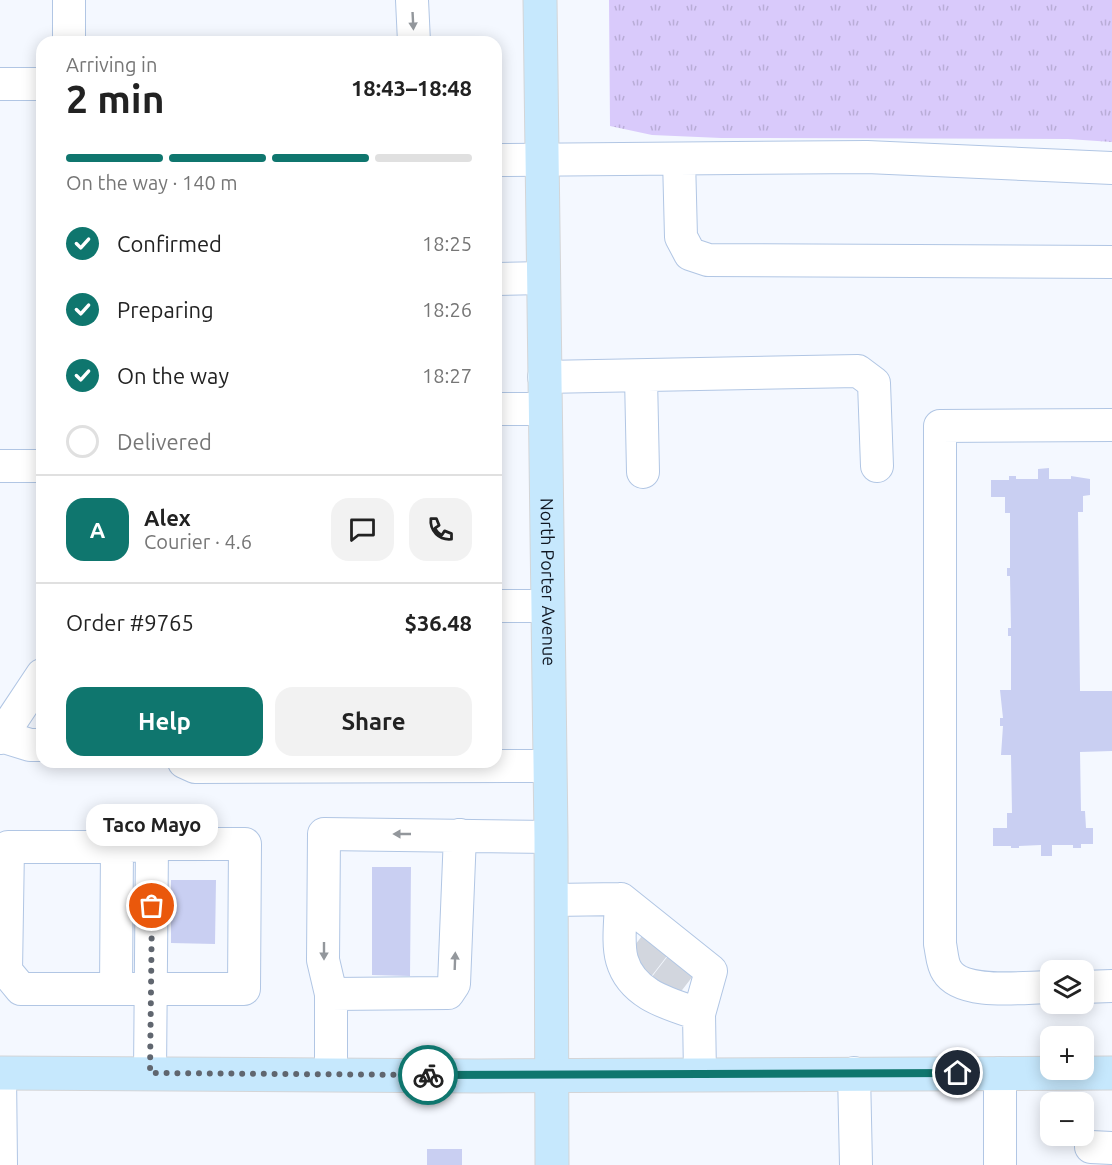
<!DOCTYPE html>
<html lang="en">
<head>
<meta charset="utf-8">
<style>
  body { margin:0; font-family:Ubuntu,sans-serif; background:#f2f2f2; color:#222; height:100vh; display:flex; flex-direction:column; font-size:22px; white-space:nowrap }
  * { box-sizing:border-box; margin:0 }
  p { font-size:20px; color:#767676 }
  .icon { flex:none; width:33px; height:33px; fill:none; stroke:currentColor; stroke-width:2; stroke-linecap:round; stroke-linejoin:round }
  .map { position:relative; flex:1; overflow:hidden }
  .side { position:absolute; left:36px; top:36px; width:466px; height:732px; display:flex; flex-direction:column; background:#fff; border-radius:18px; box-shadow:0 3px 15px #0003 }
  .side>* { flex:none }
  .buttons { position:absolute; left:1040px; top:960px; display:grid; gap:12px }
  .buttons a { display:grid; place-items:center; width:54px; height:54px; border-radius:12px; background:#fff; box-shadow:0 3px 15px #0003; font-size:30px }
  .pin { position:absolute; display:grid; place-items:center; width:51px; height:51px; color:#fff; margin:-26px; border:3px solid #fff; border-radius:50%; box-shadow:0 2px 6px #0007 }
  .courier { position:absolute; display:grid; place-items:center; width:60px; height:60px; margin:-30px; border:4px solid #0f766e; border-radius:50%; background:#fff; color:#222; box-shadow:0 2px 8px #0007 }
  .bubble { position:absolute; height:42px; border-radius:18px; background:#fff; box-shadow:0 3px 15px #0003; font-size:20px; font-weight:600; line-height:42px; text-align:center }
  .summary em { font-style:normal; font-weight:600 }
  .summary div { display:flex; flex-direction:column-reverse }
  .summary { display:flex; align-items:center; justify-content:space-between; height:102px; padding:0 30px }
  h1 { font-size:39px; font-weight:600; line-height:45px }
  .bar { display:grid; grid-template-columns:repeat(4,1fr); gap:9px 6px; align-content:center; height:72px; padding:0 30px }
  .bar i { height:8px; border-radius:4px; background:#e0e0e0 }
  .bar .selected { background:#0f766e }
  .bar p { grid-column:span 4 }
  .line { display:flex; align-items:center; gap:15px; padding:0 30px; border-top:2px solid #e0e0e0 }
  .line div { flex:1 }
  .round { display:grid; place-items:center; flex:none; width:63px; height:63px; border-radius:18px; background:#f2f2f2 }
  ol { padding:0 30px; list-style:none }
  li { display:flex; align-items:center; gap:18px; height:66px }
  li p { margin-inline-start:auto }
  li .icon { padding:6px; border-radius:50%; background:#0f766e; color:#fff; stroke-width:4 }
  li:last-child { color:#767676 }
  li i { width:33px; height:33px; border:3px solid #e0e0e0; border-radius:50% }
  .action { display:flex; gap:12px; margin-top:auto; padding:12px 30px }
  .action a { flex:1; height:69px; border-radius:18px; background:#0f766e; color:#fff; font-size:24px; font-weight:600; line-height:69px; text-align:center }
  .action a+a { background:#f2f2f2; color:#222 }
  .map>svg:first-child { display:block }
  .grass { fill:url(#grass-tufts) }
  .building { fill:#c9cff2 }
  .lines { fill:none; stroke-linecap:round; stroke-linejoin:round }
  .minor-tunnel { stroke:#d2d6de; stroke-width:32; stroke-dasharray:32 16; stroke-linecap:butt }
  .minor-casing { stroke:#b1c6e4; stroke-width:34 }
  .major-casing { stroke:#d4d5d7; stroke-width:35 }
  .minor { stroke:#fff; stroke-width:32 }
  .major { stroke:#c6e8fd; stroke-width:33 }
  .oneway { fill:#93979c }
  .done { stroke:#60666f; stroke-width:6; stroke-dasharray:0 10.8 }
  .route { stroke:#0f766e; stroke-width:8 }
  .labels { text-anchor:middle; stroke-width:4.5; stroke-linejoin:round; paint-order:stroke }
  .street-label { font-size:18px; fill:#101722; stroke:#fff }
</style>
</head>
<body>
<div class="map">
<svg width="1112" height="1165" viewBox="0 0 1112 1165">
  <defs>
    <pattern id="grass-tufts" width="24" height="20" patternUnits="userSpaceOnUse" patternTransform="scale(1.5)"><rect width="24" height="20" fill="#d9cafb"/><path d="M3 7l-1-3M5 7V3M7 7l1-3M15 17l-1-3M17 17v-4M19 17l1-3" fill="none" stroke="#b9add7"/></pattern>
  </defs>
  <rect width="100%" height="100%" fill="#f4f8ff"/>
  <path class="grass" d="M609,0H1112V142L1068,139L721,138L652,135L610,126Z"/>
  <path class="building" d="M1049,468V479H1071V476L1090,479V495L1083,496V512H1078L1080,691H1112V751L1080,752L1081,811H1085L1086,828H1093V844H1081V848H1073V845H1052V856H1041V845L1019,846V848H1011V846H993V828H1007V813H1012L1011,755H1001L1003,726H1000V718H1003L1000,690H1011V636H1008V628H1011L1010,576H1007V568H1010V513H1005V497H991V480H1009V476H1016V479H1038V469Z
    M372,867H411L410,976L372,975Z
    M171,880H216L215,944L171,943Z
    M427,1149H462V1165H427Z"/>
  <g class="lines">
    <path class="minor-tunnel" d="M639,966L656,944
      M665,986L682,964"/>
    <g class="minor-casing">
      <path id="minor" d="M412,0L414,42
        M69,42V0
        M0,84H42
        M679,159L681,237L690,254L708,260L1112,262
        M496,160L867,157L1112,168
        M496,279L543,278
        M544,377L858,371L874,383L877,466
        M641,377L643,472
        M496,409H545
        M0,466H42
        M496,606H548
        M1,736L30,745H42
        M0,738L42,675
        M184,762L195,767L550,766
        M460,835L454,984L448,993L331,994L323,960L324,834L551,837
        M152,844H245L244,989H21L6,971L8,847H117Z
        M621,899L711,971L699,1014
        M552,900L621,899C621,917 617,943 622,960C632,995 669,1004 699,1014L700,1074
        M1050,987C1024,987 962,996 947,971C942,964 942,953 940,944V426L1112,425
        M1083,987L1112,986
        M116,989L117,847
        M331,994V1075
        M0,1073L1,1165
        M150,1073L152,844
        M854,1073L856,1165
        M1000,1073V1165
        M1091,1147L1112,1148"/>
    </g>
    <g class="major-casing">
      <g id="major">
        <path id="s1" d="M540,0L551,837L552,1165"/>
        <path d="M0,1073L478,1076L1112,1073"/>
      </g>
    </g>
    <use href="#minor" class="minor"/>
    <use href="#major" class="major"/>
  </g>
  <defs><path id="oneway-solid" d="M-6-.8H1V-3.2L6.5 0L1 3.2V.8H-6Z" transform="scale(1.5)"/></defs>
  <g class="oneway">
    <use href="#oneway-solid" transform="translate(413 21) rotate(87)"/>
    <use href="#oneway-solid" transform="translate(402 834) rotate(-180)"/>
    <use href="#oneway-solid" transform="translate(324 951) rotate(90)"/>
    <use href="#oneway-solid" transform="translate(455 961) rotate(-88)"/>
  </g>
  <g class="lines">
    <path class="done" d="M152,906L150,1073L428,1075"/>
    <path class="route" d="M428,1075L958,1073"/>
  </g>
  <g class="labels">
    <g class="street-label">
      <text dy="6" stroke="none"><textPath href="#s1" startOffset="582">North Porter Avenue</textPath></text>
    </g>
  </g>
</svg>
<div class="buttons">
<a><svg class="icon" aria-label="layers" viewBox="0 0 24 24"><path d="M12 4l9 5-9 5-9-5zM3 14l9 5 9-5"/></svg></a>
<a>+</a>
<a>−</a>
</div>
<div class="pin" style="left:152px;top:906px;background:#ea580c"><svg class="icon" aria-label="bag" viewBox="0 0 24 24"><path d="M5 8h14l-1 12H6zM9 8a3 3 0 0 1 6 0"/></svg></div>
<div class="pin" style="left:958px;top:1073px;background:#1f2937"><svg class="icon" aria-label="home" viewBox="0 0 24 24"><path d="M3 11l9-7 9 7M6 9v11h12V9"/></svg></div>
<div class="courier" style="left:428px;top:1075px"><svg class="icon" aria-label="bike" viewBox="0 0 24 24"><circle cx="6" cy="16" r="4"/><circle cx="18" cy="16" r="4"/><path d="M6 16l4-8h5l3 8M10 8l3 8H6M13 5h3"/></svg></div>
<div class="bubble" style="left:86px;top:804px;width:132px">Taco Mayo</div>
<section class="side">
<div class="summary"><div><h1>2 min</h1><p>Arriving in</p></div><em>18:43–18:48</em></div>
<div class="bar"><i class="selected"></i><i class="selected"></i><i class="selected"></i><i></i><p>On the way · 140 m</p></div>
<ol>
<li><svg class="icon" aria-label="check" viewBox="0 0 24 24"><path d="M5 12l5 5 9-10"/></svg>Confirmed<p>18:25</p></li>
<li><svg class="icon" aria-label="check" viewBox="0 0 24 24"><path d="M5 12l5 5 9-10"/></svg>Preparing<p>18:26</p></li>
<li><svg class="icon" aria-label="check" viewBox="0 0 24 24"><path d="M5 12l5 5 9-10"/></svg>On the way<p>18:27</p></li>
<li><i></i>Delivered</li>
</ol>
<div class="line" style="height:108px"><b class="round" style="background:#0f766e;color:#fff">A</b><div><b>Alex</b><p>Courier · 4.6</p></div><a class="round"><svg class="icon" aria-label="chat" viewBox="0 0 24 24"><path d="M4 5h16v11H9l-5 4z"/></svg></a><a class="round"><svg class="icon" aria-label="phone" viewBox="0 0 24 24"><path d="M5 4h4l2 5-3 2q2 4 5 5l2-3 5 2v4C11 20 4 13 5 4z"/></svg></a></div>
<div class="line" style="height:78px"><div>Order #9765</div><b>$36.48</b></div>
<div class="action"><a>Help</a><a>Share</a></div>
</section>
</div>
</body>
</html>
